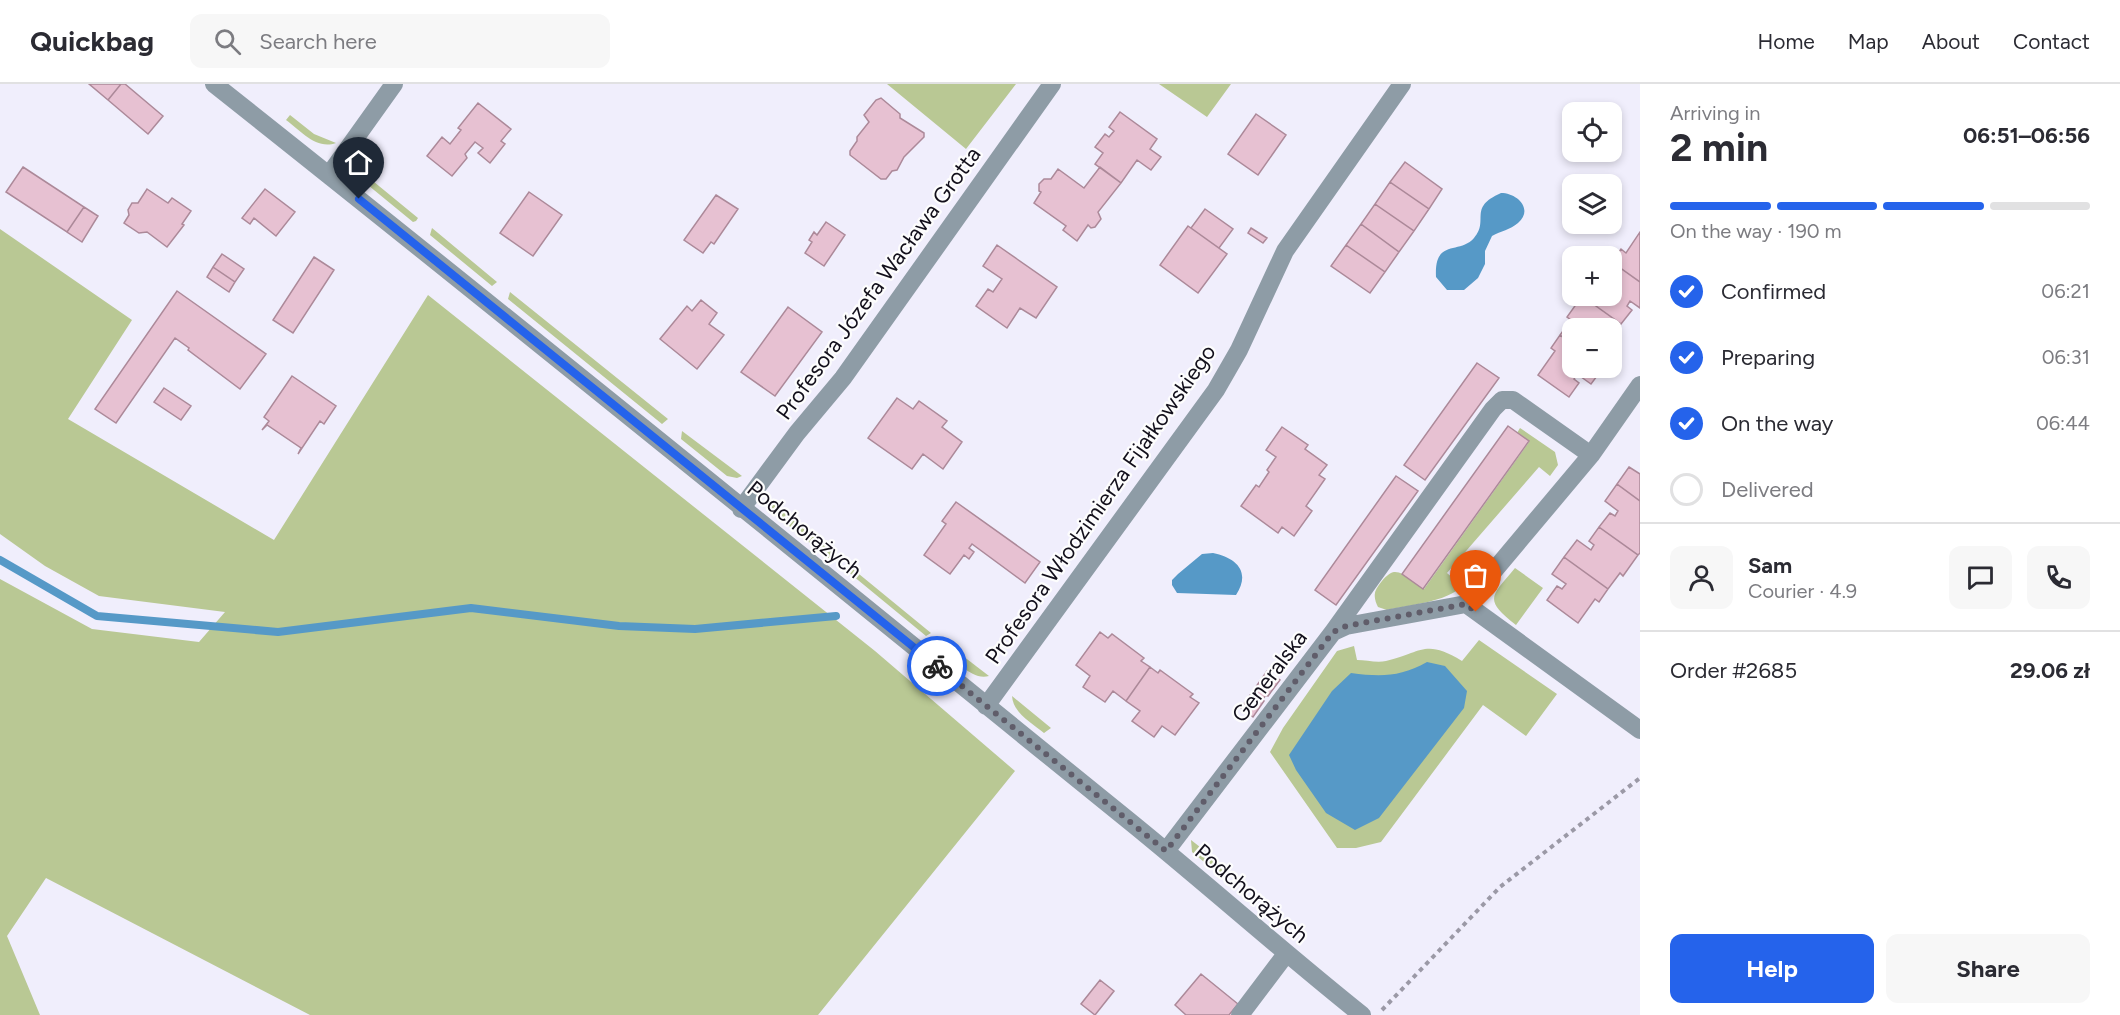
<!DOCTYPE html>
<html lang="en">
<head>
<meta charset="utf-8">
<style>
  body { margin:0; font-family:Figtree,sans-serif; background:#f7f7f7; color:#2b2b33; height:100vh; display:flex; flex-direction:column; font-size:22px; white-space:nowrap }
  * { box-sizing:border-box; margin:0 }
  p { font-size:20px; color:#7c7c81 }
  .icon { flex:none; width:33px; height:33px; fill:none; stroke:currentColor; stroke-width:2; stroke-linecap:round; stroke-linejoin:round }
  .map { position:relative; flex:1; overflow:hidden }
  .panel { display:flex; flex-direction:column; background:#fff; width:480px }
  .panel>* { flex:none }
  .fabs { position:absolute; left:1562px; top:18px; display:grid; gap:12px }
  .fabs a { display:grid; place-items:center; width:60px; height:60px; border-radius:12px; background:#fff; box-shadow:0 3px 9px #0003; font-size:30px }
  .pin { position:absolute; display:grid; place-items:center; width:51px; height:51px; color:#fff; margin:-62px -26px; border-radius:50% 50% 50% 0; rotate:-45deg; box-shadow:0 0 6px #0007 }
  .pin .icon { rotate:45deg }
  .courier { position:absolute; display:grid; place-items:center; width:60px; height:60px; margin:-30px; border:4px solid #2563eb; border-radius:50%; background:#fff; color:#222; box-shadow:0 2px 8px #0007 }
  .overview em { font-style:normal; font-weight:700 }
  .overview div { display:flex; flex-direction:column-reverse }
  .overview { display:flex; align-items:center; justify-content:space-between; height:102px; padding:0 30px }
  h1 { font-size:39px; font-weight:700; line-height:45px }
  .bar { display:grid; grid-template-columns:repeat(4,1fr); gap:9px 6px; align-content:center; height:72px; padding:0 30px }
  .bar i { height:8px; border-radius:4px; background:#e1e1e2 }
  .bar .on { background:#2563eb }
  .bar p { grid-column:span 4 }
  .line { display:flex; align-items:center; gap:15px; padding:0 30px; border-top:2px solid #e1e1e2 }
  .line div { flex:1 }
  .round { display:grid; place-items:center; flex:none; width:63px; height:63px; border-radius:12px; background:#f7f7f7 }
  ol { padding:0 30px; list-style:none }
  li { display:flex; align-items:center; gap:18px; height:66px }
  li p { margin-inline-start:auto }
  li .icon { padding:6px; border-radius:50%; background:#2563eb; color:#fff; stroke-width:4 }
  li:last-child { color:#7c7c81 }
  li i { width:33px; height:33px; border:3px solid #e1e1e2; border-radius:50% }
  .primary-button { display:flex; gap:12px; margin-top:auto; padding:12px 30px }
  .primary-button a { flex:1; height:69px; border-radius:12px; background:#2563eb; color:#fff; font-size:24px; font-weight:700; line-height:69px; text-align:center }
  .primary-button a+a { background:#f7f7f7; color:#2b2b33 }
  header { display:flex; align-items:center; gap:36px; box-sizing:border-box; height:84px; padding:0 30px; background:#fff; border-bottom:2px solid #e1e1e2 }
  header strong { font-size:28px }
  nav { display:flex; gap:33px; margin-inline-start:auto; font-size:21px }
  .search { width:420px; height:54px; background:#f7f7f7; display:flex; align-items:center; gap:15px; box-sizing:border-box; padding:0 21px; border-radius:12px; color:#7c7c81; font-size:22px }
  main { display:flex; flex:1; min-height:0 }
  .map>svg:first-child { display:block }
  .green { fill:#b9c894 }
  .water { fill:#5699c7 }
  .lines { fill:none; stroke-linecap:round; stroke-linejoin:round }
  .stream { stroke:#5699c7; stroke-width:8 }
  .building { fill:#e7c1d2; stroke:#ac8999; stroke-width:1.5 }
  .path { stroke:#9b99a6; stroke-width:4; stroke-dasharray:4.5 4.5; stroke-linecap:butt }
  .minor { stroke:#8e9ca6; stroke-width:18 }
  .done { stroke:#605d6a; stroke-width:6; stroke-dasharray:0 10.8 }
  .route { stroke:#2563eb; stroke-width:8 }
  .labels { text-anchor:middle; stroke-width:4.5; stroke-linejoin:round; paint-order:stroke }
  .street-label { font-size:22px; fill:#120f1b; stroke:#fdfdfd }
</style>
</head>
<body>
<header>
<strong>Quickbag</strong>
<div class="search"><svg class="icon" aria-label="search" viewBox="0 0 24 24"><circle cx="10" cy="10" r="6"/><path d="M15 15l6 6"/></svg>Search here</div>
<nav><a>Home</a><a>Map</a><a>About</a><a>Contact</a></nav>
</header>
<main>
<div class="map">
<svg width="1640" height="931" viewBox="0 0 1640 931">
  <rect width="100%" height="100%" fill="#f0eefc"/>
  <path class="green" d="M887,0H1016L966,65Z
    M1159,0H1231L1207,33Z
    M290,31L314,50L336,59C316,66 301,47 286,36Z
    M358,75L362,78L368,93L418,134L416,137L413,138L363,97L357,84Z
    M432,144L497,198L492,202L430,151Z
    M0,145L132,236L68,335L274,456L428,211L875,567L1015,687L818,931H310L46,794L7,852L40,931H0V495L92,545L199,558L225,528L99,512L45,482L0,450Z
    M510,208L668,335L662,340L508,215Z
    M1520,344L1555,368L1558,381L1550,392L1539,383L1447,489L1462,502C1447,518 1409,521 1387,526L1378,523C1376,519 1374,514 1375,509C1376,503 1388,488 1394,488C1404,487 1416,500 1424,505L1529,358L1517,349Z
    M682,347L742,392L737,394L727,392L681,355Z
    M768,413L836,471L833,474H828L771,427Z
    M848,481L931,549L926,552L847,487Z
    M1515,484L1543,504L1516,541C1483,515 1491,513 1515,484Z
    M1479,556L1557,610L1526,652L1483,621L1381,758L1356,764H1337L1270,668L1283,644L1337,567L1354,562L1357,576C1366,576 1377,579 1386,577C1421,569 1425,554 1462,577Z
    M946,559L989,592C972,597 956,576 944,566L943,563Z
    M1012,612L1051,644L1044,649C1032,639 1013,629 1012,612Z
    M1191,756L1209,770L1228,793L1226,796L1192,768Z"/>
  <path class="water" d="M1501,109C1517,109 1534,125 1518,139C1510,146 1501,147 1492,152L1485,167V180L1478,194L1464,206H1447L1436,193C1434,154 1459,171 1474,154C1490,136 1467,124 1501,109Z
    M1213,469C1237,474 1251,488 1236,511L1177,509L1172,501V496L1178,490L1202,470Z
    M1427,578L1445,582L1467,607L1464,624L1379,734L1355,746L1326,729L1296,686L1289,671L1332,607L1351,589C1381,593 1400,593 1427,578Z"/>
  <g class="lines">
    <path class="stream" d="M0,476L97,532L278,548L471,524L619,542L695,545L836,532"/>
  </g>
  <path class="building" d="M89,0H121L108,16Z
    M121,0H125L163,32L148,50L108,16Z
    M881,14L900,30V34L924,49V53L904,73L897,86L892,87L886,95H881L850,71V67L857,57V53L869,38L864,31L876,16Z
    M478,19L511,45L501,57L505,60L490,79L478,69L483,64L475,58L465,70L467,74L452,92L427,72L442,53L450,60L461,46L458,44Z
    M1120,28L1157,55L1150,65L1161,73L1151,86L1137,76L1121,99L1095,80L1103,69L1095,63L1105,50L1109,53L1114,47L1109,43Z
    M1256,30L1286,51L1258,91L1228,70Z
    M1405,78L1442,105L1429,125L1390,98Z
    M23,83L84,123L67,148L6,108Z
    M1100,83L1121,99L1098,128L1101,135L1095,143L1091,144L1088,141L1077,157L1063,146L1066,142L1034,119L1041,108L1039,107V100L1044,95H1051L1058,85L1084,104Z
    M1390,98L1429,125L1414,147L1375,120Z
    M147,105L168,119L172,114L191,127L182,140L184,141L167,163L147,148L139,149L124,139L129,131L128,126L132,119H138Z
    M265,105L295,128L276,152L254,134L250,140L242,134Z
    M529,108L562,131L533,172L500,149Z
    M716,111L738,125L714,160L711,158L703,169L684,156Z
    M1375,120L1414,147L1399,168L1361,140Z
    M84,123L98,132L82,158L67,148Z
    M1205,125L1233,145L1219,164L1191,144Z
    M826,138L845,151L824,182L805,169L812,158L809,156L814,148L817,151Z
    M1361,140L1399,168L1385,188L1346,161Z
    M1188,142L1227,170L1198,209L1160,181Z
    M1251,144L1267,154L1263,159L1248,149Z
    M1640,148V198L1612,178L1621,165L1626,169Z
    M997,161L1057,203L1036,234L1020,224L1007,244L976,222L988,205L993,208L1002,195L983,182Z
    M1346,161L1385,188L1370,209L1331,182Z
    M222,170L244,185L235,198L213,183Z
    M314,173L334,186L293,249L273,236Z
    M1612,178L1640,198V224L1630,217L1627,222L1632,226L1621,240L1582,212H1611Z
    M213,183L235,198L229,208L207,193Z
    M177,207L266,270L240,305L188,266L189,264L175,254L116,339L95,325Z
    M1582,212L1621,240L1611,254V244H1572V260L1560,251L1571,236L1567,233Z
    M701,216L717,229L709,240L724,251L697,285L660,255L687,222L692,227Z
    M788,223L822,248L775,312L741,288Z
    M1560,251L1572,260V284H1603L1591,300L1577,290L1574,295L1579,299L1569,313L1538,291L1555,267L1551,264Z
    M1477,279L1499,294L1425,396L1404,381Z
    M292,292L336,322L324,340L320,337L298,370L301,364L267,341L262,346L269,337L264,333Z
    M164,304L191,322L181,336L154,318Z
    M897,314L913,325L919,317L947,337L942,343L962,358L943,385L923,370L912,385L868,354Z
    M1508,342L1529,357L1423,505L1402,490Z
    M1282,343L1308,361L1305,365L1327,381L1319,391L1325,395L1306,422L1312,427L1294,452L1282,443L1278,449L1241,422L1256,401L1259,403L1269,388L1267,386L1276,373L1266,366Z
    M1629,383L1640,390V417L1617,400Z
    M1396,392L1418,407L1336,521L1315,506Z
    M1617,400L1640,417V469L1638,471L1599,443L1610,429L1615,432L1618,427L1605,417Z
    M956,418L1040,478L1025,499L972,460L969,464L974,468L969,475L964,471L950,490L924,471L946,440L942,437Z
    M1599,443L1638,471L1623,492L1620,489L1608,505L1564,473L1577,456L1591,466L1594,461L1589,457Z
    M1564,473L1608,505L1599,518L1595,515L1578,539L1547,516L1557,502L1562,505L1566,500L1552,490Z
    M1100,548L1108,554L1112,550L1144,574L1141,577L1150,583L1126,617L1113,607L1105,618L1083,603L1090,592L1076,581Z
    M1150,583L1158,589L1160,586L1193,610L1190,613L1199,619L1175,651L1162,642L1154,653L1132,637L1140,627L1126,617Z
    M1267,587L1280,596L1268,612L1266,611L1262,616L1264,617L1253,633L1241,624Z
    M1201,890L1238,920L1229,931H1186L1175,921Z
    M1100,896L1114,907L1095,931L1081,920Z"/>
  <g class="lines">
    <path class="path" d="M1382,926L1500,803L1640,694"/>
    <path class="minor" d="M214,0C521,243 824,490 1128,736C1207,800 1283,868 1362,931
      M329,91L394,0
      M741,425L797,349L843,294L1052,0
      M1466,520L1640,646
      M1333,548L1493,325L1502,316H1513L1591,371
      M986,622L1216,306L1239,266L1285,167L1402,0
      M1166,767L1333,548L1346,542L1466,520L1591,371L1640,301
      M1240,931L1286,870"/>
  </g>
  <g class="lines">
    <path class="done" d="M937,582L1166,767L1333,548L1346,542L1466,520L1476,528"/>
    <path class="route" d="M359,115L937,582"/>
  </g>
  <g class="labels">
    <g class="street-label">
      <text transform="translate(878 199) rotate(-54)" y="8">Profesora Józefa Wacława Grotta</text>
      <text transform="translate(1100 420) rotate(-55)" y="8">Profesora Włodzimierza Fijałkowskiego</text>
      <text transform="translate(805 445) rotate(39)" y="8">Podchorążych</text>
      <text transform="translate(1269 592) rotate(-53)" y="8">Generalska</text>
      <text transform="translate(1252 809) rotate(40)" y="8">Podchorążych</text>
    </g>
  </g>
</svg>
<div class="fabs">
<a><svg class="icon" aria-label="locate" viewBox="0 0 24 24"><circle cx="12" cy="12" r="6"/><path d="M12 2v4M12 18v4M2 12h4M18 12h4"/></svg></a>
<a><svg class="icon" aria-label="layers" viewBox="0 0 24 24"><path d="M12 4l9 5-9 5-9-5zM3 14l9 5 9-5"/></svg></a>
<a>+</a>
<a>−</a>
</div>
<div class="pin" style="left:1476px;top:528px;background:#ea580c"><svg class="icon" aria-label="bag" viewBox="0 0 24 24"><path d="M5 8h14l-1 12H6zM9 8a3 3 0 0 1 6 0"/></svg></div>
<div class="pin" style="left:359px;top:115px;background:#1f2937"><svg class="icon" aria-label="home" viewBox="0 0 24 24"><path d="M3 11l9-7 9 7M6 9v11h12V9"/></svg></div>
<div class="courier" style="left:937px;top:582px"><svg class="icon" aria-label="bike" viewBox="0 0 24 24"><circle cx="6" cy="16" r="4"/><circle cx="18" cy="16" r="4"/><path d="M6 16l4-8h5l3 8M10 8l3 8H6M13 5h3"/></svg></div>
</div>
<section class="panel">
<div class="overview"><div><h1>2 min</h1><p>Arriving in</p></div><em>06:51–06:56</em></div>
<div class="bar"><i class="on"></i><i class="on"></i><i class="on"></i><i></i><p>On the way · 190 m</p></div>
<ol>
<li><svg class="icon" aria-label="check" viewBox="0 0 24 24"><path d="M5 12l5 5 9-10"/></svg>Confirmed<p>06:21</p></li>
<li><svg class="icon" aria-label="check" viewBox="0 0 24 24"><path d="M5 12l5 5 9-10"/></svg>Preparing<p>06:31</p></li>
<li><svg class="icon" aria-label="check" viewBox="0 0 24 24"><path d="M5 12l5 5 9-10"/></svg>On the way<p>06:44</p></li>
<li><i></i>Delivered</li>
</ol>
<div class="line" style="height:108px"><a class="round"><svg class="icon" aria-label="person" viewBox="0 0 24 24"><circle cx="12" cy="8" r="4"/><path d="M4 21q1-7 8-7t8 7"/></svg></a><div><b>Sam</b><p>Courier · 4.9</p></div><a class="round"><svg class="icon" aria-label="chat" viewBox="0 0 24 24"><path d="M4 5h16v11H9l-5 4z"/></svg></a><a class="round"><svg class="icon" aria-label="phone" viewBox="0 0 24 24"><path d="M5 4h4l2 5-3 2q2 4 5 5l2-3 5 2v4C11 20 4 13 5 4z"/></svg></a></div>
<div class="line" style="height:78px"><div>Order #2685</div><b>29.06 zł</b></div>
<div class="primary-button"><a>Help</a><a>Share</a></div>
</section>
</main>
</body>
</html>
